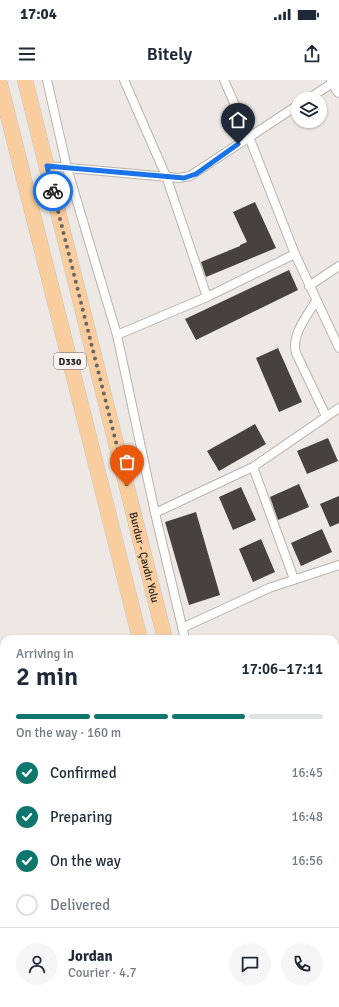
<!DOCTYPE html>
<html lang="en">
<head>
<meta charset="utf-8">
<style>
  body { margin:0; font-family:Signika,sans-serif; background:#f6f6f7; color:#1f2937; height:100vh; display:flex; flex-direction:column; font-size:15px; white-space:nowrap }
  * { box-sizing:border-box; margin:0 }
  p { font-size:13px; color:#747a83 }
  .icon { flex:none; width:22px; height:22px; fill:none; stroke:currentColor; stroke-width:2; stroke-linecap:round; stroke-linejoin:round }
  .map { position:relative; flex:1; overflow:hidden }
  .panel { position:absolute; left:0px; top:555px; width:339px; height:372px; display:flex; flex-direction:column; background:#fff; border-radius:12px 12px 0 0; box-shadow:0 1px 3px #0004 }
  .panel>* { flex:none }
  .controls { position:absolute; left:291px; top:12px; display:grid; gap:8px }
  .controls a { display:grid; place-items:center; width:36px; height:36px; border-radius:50%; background:#fff; box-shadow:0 1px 3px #0004; font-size:20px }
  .pin { position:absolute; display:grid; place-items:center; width:34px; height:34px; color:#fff; margin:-41px -17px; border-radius:50% 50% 50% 0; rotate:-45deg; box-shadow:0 0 4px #0007 }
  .pin .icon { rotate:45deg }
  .courier { position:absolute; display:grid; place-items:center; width:40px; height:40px; margin:-20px; border:3px solid #1a73e8; border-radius:50%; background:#fff; color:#222; box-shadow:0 1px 5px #0007 }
  .overview em { font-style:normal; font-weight:600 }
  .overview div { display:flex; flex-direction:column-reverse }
  .overview { display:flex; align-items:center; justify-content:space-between; height:68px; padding:0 16px }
  h1 { font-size:26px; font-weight:600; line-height:30px }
  .bar { display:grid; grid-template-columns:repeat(4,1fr); gap:6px 4px; align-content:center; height:48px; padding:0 16px }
  .bar i { height:5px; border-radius:3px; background:#e0e1e3 }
  .bar .on { background:#0f766e }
  .bar p { grid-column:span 4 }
  .line { display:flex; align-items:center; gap:10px; padding:0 16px; border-top:1px solid #e0e1e3 }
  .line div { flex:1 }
  .round { display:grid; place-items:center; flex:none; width:42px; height:42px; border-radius:21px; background:#f6f6f7 }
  ol { padding:0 16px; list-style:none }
  li { display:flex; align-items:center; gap:12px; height:44px }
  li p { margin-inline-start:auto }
  li .icon { padding:4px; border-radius:50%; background:#0f766e; color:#fff; stroke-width:4 }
  li:last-child { color:#747a83 }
  li i { width:22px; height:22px; border:2px solid #e0e1e3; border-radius:50% }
  .status { display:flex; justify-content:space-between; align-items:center; height:28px; padding:0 20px; background:#fff; direction:ltr }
  .status svg { height:11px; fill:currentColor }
  header { display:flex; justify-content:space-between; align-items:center; height:52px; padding:0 16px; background:#fff; font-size:18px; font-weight:600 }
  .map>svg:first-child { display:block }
  .building { fill:#46423e }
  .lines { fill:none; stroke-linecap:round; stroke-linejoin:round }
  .street-casing { stroke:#b8b3ae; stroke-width:10 }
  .secondary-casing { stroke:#b8b3ae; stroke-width:14 }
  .highway-casing { stroke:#c6c5c4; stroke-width:16 }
  .street { stroke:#fff; stroke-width:8 }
  .secondary { stroke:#fff; stroke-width:12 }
  .highway { stroke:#f9cd9e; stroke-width:15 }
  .done { stroke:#696663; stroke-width:4; stroke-dasharray:0 7.2 }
  .route { stroke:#1a73e8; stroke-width:5 }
  .labels { text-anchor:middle; stroke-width:4; stroke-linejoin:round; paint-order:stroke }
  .shield { fill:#faf5f0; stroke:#63605d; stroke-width:1 }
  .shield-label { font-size:10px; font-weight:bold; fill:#22201e }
  .street-label { font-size:11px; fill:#22201e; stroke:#faf5f0 }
</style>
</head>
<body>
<div class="status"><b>17:04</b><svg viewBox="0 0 49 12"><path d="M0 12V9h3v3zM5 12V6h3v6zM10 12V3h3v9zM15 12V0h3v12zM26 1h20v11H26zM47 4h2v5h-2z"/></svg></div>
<header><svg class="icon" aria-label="menu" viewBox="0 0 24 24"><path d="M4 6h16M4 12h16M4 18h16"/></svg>Bitely<svg class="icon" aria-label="share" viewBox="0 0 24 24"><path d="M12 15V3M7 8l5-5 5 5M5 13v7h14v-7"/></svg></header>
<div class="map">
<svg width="339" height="927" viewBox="0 0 339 927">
  <rect width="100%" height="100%" fill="#ede8e3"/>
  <path class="building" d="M255,122L276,168L206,197L201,182L240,166V165L247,162L233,132Z
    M289,190L298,210L196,260L185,239Z
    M278,268L302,322L279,332L256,278Z
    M255,344L266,364L219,391L207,371Z
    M328,358L338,381L307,394L297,371Z
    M299,404L309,427L278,440L270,417Z
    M241,407L256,440L233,450L219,417Z
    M339,416V443L330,447L320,424Z
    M196,432L220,515L189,525L165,442Z
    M322,449L332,472L301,486L291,463Z
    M261,459L275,492L253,502L239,469Z"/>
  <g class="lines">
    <g class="street-casing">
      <path id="street" d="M47,0L67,88L117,255L155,433L185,559
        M124,0L166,96L207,217
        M224,0L249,57L295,174L339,268
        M308,19L337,0
        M47,86L179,98L190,96L298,25
        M309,206L339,186
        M316,221C307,236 291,255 296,273L326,336
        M117,255L207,217L295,174
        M253,387L294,499
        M155,433L253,387L339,328
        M182,548L269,508L339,485
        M335,732H339
        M335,814H339
        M261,923L316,924"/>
    </g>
    <g class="secondary-casing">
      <path id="secondary" d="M333,0L339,11"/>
    </g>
    <g class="highway-casing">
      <g id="highway">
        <path id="s1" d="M25,0L165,559"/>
        <path d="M0,4L140,559"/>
        <path d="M218,923V927"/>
        <path d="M195,927V923"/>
      </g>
    </g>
    <use href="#street" class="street"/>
    <use href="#secondary" class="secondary"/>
    <use href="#highway" class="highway"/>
  </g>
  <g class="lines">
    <path class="done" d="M53,111L127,406"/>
    <path class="route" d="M53,111L47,86L184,98L196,94L238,64"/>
  </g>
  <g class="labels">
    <rect class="shield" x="54" y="273" width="32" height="16" rx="3"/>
    <g class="shield-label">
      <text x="70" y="285">D330</text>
    </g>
    <g class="street-label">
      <text dy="4" stroke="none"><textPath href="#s1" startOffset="492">Burdur - Çavdır Yolu</textPath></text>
    </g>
  </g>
</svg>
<div class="controls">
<a><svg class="icon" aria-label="layers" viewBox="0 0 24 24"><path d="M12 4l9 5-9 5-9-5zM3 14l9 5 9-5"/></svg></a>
</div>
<div class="pin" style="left:127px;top:406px;background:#ea580c"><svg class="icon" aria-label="bag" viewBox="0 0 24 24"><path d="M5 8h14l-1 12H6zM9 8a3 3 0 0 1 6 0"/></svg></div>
<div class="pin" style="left:238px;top:64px;background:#1f2937"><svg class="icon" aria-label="home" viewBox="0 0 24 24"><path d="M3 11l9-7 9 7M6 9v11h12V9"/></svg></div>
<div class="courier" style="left:53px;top:111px"><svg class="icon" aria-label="bike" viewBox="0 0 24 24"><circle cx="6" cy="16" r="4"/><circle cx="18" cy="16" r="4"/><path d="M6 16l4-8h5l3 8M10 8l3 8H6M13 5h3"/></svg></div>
<section class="panel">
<div class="overview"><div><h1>2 min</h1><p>Arriving in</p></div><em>17:06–17:11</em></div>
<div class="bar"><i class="on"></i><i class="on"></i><i class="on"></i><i></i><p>On the way · 160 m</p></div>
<ol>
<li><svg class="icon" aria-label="check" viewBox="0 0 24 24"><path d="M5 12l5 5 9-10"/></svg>Confirmed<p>16:45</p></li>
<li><svg class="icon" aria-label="check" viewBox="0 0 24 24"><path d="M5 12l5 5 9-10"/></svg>Preparing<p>16:48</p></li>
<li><svg class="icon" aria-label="check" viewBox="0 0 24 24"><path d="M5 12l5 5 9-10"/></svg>On the way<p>16:56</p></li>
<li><i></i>Delivered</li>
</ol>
<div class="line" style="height:72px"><a class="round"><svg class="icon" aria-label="person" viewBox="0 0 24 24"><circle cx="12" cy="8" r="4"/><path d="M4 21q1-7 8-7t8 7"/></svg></a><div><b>Jordan</b><p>Courier · 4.7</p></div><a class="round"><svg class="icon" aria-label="chat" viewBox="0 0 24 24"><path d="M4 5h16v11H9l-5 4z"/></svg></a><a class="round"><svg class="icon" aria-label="phone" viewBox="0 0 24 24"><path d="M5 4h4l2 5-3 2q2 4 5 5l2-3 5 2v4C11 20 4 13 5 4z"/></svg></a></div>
</section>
</div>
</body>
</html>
